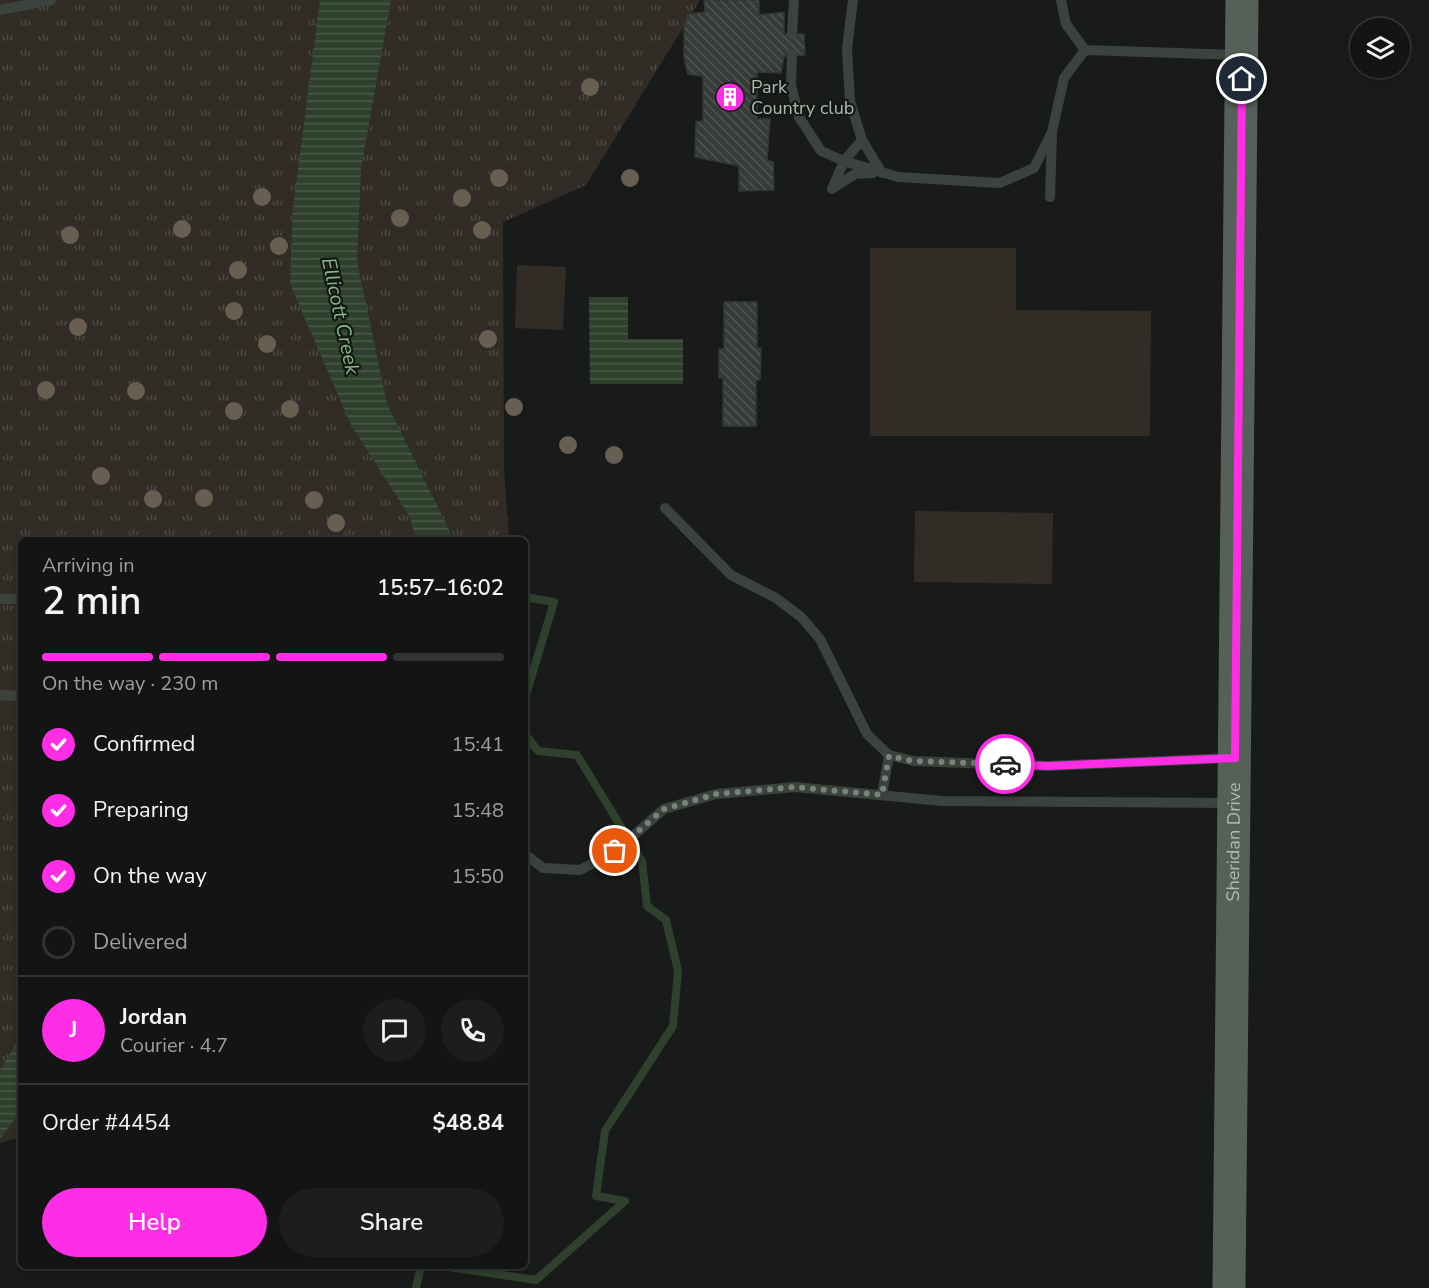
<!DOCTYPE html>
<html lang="en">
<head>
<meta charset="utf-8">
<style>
  body { margin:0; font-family:"Nunito Sans",sans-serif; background:#1c1d1d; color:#f1f3f6; height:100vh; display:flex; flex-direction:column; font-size:22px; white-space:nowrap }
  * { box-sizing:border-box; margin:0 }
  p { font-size:20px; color:#9d9ea0 }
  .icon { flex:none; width:33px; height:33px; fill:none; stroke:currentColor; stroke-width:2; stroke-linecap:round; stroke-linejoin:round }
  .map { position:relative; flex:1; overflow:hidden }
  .panel { position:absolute; left:18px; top:537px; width:510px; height:732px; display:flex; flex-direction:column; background:#131414; border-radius:9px; box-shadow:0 3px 9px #0003,0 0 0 2px #323334 }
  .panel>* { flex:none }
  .fabs { position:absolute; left:1350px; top:18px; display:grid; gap:12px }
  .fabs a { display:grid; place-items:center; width:60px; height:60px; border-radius:50%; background:#131414; box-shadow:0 3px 9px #0003,0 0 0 2px #323334; font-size:30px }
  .pin { position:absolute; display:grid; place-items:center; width:51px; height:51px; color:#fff; margin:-26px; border:3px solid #fff; border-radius:50%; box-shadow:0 2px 6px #0007 }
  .courier { position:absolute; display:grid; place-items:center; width:60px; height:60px; margin:-30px; border:4px solid #ff2de5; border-radius:50%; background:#fff; color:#222; box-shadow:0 2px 8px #0007 }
  .summary em { font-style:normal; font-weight:600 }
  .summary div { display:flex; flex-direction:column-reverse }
  .summary { display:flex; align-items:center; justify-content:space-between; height:102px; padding:0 24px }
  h1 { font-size:39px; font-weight:600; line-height:45px }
  .bar { display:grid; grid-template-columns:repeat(4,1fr); gap:9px 6px; align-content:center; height:72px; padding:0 24px }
  .bar i { height:8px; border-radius:4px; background:#323334 }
  .bar .active { background:#ff2de5 }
  .bar p { grid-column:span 4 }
  .line { display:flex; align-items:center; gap:15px; padding:0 24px; border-top:2px solid #323334 }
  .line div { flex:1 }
  .round { display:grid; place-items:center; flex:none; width:63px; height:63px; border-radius:32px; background:#1c1d1d }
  ol { padding:0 24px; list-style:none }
  li { display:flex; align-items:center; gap:18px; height:66px }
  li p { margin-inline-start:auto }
  li .icon { padding:6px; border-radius:50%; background:#ff2de5; color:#fff; stroke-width:4 }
  li:last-child { color:#9d9ea0 }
  li i { width:33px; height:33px; border:3px solid #323334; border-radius:50% }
  .primary-button { display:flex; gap:12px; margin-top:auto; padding:12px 24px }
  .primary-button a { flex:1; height:69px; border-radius:36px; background:#ff2de5; color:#fff; font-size:24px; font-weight:600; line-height:69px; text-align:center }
  .primary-button a+a { background:#1c1d1d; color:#f1f3f6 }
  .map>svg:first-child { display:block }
  .grass { fill:url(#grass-tufts) }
  .pitch { fill:#312d26 }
  .water { fill:url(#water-rules) }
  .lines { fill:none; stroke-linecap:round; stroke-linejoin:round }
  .stream { stroke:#2f412d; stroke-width:8 }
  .building { fill:url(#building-back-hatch); stroke:#333835; stroke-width:1.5 }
  .lane { stroke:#3c433e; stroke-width:10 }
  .primary { stroke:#556058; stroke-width:33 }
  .tree { fill:#685e52 }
  .done { stroke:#77847a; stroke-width:6; stroke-dasharray:0 10.8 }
  .route { stroke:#ff2de5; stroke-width:8 }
  .labels { text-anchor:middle; stroke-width:4.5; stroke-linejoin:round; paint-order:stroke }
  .poi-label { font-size:18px; fill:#aabcad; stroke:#141715; text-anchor:start }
  .street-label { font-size:18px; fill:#aabcad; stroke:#141715 }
  .water-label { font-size:20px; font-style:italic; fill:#84b97f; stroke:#141715 }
</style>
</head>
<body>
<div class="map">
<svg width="1429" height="1288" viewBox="0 0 1429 1288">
  <defs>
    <pattern id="grass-tufts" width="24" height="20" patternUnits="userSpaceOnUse" patternTransform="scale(1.5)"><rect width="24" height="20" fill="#312d26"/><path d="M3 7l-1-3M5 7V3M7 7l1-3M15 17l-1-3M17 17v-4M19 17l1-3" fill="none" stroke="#4c4a43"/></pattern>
    <pattern id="water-rules" width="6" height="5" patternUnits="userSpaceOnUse" patternTransform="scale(1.5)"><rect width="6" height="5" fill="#2f412d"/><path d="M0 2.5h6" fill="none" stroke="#4a5a49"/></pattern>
    <pattern id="building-back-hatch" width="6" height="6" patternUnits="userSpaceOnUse" patternTransform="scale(1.5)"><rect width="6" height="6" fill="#363b38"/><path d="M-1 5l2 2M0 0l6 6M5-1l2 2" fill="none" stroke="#505552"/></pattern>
  </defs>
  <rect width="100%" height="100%" fill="#191b1a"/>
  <path class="grass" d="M0,0H700L586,185L503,222L504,470L509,540H21V1137L0,1143Z"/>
  <path class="pitch" d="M870,248H1016V310L1151,311L1150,436H870Z
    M517,265L566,267L563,330L515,328Z
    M915,511L1053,513L1052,584L914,582Z"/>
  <path class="water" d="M320,0H391L361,168L357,262L387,404L454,540H416L410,517L351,425L290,284L293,208Z
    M589,297H628V339H683V384H590Z
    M21,1035V1110L0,1139V1070Z"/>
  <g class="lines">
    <path class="stream" d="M525,597L554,602L525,698
      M442,1266L536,1280L625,1201L596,1196L605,1131L673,1026L678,971L666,920L647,906L642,861L577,755L538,751L525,734
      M416,1288L421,1266"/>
  </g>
  <path class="building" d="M704,0H759V15L784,12V34H804L805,55L784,56L781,73L757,72V119H770L767,160L773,162L774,190L739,191V166L695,157L696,122L703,121V76L688,74L684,58V27L688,14L705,12Z
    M724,302H757V348H761L760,380H756V426H723V378H719V349H724Z"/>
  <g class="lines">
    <path class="lane" d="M853,0L847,49L850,101L862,140L882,173
      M0,10L51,0
      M792,34L794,0
      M1085,50L1239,55
      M792,55L791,85L799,117L821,151L844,161L898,177L1000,183L1034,168L1052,132L1064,78L1085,50L1066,24L1061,0
      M833,188L855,174L873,173
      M832,189L844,161L862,140
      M1050,197L1052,135
      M665,508L731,575L776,598L801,617L820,639L867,734L889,755L913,761L1047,766L1231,758
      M0,599H21
      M0,695L21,696
      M882,795L889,755
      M525,854L543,868L580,870L613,853L664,809L716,794L795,787L942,801L1231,803"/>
    <path class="primary" id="s1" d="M1229,1288L1242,0"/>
  </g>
  <g class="tree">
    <circle cx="590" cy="87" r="9"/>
    <circle cx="499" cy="178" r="9"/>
    <circle cx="630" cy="178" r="9"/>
    <circle cx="262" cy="197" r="9"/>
    <circle cx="462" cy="198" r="9"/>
    <circle cx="400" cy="218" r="9"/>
    <circle cx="182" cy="229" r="9"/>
    <circle cx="482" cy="230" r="9"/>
    <circle cx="70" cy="235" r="9"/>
    <circle cx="279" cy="246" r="9"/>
    <circle cx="238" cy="270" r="9"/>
    <circle cx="234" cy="311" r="9"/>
    <circle cx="78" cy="327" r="9"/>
    <circle cx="488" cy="339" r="9"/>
    <circle cx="267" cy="344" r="9"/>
    <circle cx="46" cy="390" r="9"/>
    <circle cx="136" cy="391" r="9"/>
    <circle cx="514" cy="407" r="9"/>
    <circle cx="290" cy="409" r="9"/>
    <circle cx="234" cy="411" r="9"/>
    <circle cx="568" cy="445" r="9"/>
    <circle cx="614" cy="455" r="9"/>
    <circle cx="101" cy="476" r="9"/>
    <circle cx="204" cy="498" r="9"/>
    <circle cx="153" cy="499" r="9"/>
    <circle cx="314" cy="500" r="9"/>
    <circle cx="336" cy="523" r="9"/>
  </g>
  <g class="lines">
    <path class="done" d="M615,851L664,809L716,794L795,787L882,795L889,756L913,761L1005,764"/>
    <path class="route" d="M1005,764L1047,766L1235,758L1242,79"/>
  </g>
  <defs>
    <g id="building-disc" transform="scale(1.5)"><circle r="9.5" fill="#ff2de5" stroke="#141715"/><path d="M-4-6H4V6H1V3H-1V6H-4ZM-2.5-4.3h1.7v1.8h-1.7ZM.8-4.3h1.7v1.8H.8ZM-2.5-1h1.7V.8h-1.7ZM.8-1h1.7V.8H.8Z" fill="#fff"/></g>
  </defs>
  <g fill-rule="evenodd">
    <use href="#building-disc" x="730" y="97"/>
  </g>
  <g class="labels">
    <g class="poi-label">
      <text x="751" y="93">Park<tspan x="751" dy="21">Country club</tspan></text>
    </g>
    <g class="street-label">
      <text dy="6" stroke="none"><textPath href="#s1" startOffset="446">Sheridan Drive</textPath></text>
    </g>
    <g class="water-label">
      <text transform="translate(341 316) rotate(78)" y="7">Ellicott Creek</text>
    </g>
  </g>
</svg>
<div class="fabs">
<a><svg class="icon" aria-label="layers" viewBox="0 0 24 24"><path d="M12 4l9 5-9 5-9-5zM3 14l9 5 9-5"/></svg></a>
</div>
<div class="pin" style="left:615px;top:851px;background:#ea580c"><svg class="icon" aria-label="bag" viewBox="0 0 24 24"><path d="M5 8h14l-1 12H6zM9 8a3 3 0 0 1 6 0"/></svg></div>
<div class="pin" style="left:1242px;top:79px;background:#1f2937"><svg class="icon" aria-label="home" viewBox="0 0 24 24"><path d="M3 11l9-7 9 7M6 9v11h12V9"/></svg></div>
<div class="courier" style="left:1005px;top:764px"><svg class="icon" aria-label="car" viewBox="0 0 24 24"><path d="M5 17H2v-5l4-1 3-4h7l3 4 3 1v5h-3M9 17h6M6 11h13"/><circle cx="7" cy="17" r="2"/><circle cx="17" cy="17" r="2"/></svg></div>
<section class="panel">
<div class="summary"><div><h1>2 min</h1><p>Arriving in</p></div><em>15:57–16:02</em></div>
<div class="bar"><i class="active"></i><i class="active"></i><i class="active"></i><i></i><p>On the way · 230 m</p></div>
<ol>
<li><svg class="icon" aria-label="check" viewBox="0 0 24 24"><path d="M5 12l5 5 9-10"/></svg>Confirmed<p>15:41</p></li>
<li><svg class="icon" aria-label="check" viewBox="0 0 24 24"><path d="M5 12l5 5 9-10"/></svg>Preparing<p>15:48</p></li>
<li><svg class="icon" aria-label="check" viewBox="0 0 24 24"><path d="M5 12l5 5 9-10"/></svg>On the way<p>15:50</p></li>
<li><i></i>Delivered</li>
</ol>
<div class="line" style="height:108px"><b class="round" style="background:#ff2de5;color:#fff">J</b><div><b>Jordan</b><p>Courier · 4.7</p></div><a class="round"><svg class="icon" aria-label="chat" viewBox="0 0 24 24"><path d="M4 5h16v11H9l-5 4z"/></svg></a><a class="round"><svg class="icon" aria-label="phone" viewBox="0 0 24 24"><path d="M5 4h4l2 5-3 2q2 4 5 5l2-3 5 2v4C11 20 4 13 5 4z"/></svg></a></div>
<div class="line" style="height:78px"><div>Order #4454</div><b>$48.84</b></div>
<div class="primary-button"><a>Help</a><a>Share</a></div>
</section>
</div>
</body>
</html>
